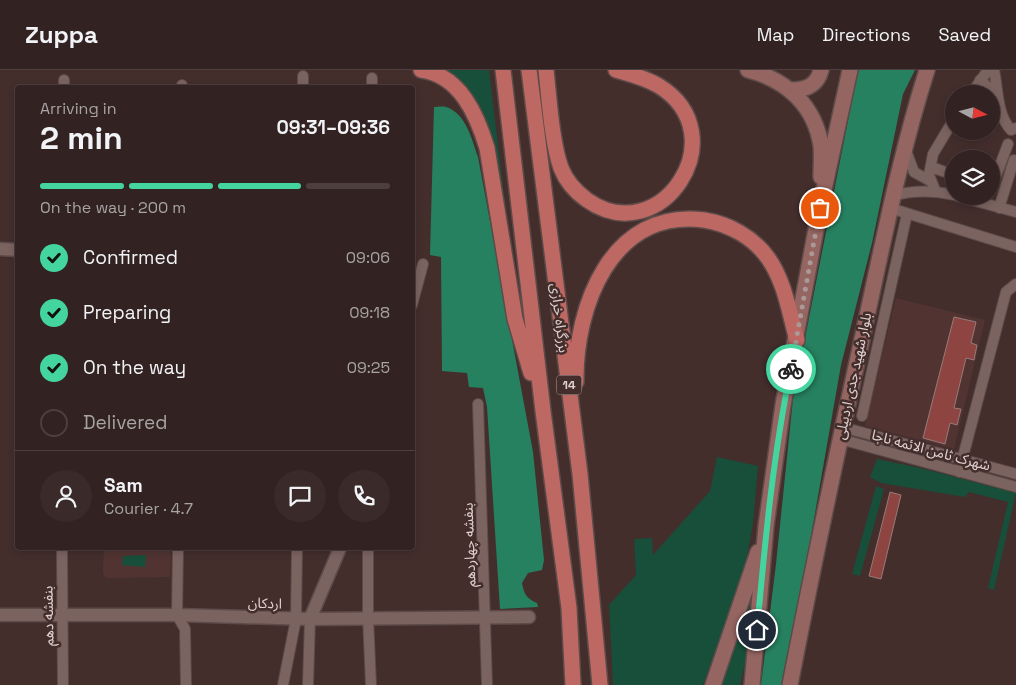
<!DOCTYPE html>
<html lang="en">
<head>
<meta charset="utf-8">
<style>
  body { margin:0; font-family:"Space Grotesk","Noto Sans Arabic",sans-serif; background:#3a2a2a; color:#f1f3f6; height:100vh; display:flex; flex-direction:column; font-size:19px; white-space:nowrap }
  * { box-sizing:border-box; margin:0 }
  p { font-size:16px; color:#a8a4a5 }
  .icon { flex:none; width:28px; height:28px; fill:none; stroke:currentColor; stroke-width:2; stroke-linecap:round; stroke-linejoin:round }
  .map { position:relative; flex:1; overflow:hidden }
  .details { position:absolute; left:15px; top:15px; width:400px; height:465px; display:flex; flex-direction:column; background:#322221; border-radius:5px; box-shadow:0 2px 8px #0003,0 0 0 1px #4d3f3f }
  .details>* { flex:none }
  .needle { width:32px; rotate:97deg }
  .fabs { position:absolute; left:945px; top:15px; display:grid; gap:10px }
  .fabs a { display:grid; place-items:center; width:55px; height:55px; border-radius:50%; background:#322221; box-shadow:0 2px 8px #0003,0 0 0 1px #4d3f3f; font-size:25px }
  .pin { position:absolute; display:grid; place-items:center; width:42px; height:42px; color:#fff; margin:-21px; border:2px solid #fff; border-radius:50%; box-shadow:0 1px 5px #0007 }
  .courier { position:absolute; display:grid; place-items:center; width:50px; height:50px; margin:-25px; border:4px solid #44d49f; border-radius:50%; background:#fff; color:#222; box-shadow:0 1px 6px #0007 }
  .summary em { font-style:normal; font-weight:700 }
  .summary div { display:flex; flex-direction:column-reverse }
  .summary { display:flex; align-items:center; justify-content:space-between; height:85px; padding:0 25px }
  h1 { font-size:32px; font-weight:700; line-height:38px }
  .bar { display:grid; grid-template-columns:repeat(4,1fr); gap:8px 5px; align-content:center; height:60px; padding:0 25px }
  .bar i { height:6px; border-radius:4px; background:#4d3f3f }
  .bar .current { background:#44d49f }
  .bar p { grid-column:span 4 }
  .line { display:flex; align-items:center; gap:12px; padding:0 25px; border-top:1px solid #4d3f3f }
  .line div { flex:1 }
  .round { display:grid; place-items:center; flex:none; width:52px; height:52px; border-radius:26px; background:#3a2a2a }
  ol { padding:0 25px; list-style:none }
  li { display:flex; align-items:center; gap:15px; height:55px }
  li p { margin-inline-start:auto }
  li .icon { padding:5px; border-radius:50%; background:#44d49f; color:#111; stroke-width:4 }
  li:last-child { color:#a8a4a5 }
  li i { width:28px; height:28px; border:2px solid #4d3f3f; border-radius:50% }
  header { display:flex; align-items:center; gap:30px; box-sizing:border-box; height:70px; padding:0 25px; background:#322221; border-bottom:1px solid #4d3f3f }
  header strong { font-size:24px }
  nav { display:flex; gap:28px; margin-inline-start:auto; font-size:18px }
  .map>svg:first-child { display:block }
  .built { fill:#513432 }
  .green { fill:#174f3a }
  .forest { fill:#268160 }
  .building { fill:#8e4542; stroke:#957b79 }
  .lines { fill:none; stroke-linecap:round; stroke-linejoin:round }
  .minor-casing { stroke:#5d4b49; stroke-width:12 }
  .tertiary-casing { stroke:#5d4b49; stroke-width:15 }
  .secondary-casing { stroke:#5d4b49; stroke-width:18 }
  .trunk-casing { stroke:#5d4b49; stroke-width:18 }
  .minor { stroke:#7b6360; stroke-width:10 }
  .tertiary { stroke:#7b6360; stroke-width:12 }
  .secondary { stroke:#946561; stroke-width:15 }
  .trunk { stroke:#be6863; stroke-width:15 }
  .done { stroke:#aa9997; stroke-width:5; stroke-dasharray:0 9 }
  .route { stroke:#44d49f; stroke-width:6 }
  .labels { text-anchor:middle; stroke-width:5; stroke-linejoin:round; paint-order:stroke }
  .shield { fill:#432e2c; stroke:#b2a1a0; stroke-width:1 }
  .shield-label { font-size:12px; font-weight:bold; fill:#e1d2d1 }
  .street-label { font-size:14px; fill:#e1d2d1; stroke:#432e2c }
</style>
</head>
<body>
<header>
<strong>Zuppa</strong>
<nav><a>Map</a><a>Directions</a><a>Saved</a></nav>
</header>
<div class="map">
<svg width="1016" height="615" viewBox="0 0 1016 615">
  <rect width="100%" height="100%" fill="#432e2c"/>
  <path class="built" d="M896,228L985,250L954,379L865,356Z
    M104,478H171L170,507L108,508L104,506L103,501Z"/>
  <path class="green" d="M437,0H489L519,250L488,65Z
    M717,387L758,396L753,454L744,503L703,615H613L609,535L636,505L634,469L652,468L653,485L710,421Z
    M877,389L920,398L1016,423L994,520L988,518L1008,432L969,422L965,427L881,413L870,407Z
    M876,416L884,419L860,506L852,504Z
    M146,485L145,497L122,495L123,486Z
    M758,491L746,589L740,615H721Z"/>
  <path class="forest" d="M858,0H915L903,24L872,173L841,295L811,466L781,615H761L776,494L793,329Z
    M434,37C437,37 443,36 446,37C466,43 472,70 478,87L533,382L544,490L542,500L528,503L522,513C524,524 526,528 537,533L538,537L500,539L487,337L483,318L469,317L467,303L442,301L441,187L430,185Z"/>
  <path class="building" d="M954,247L976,252L971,273L977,275L974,290L966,288L954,338L961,339L957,355L950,353L945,374L923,368Z
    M890,422L901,425L881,509L869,506Z"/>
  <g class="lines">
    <g class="minor-casing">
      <path id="minor" d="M994,0C998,19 997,45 1011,60L1016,58
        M980,10L988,17V24
        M64,18V10
        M182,18V15
        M303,18V6
        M372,18V8
        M971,24L988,0
        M905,78L914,102L932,112
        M931,97L954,105
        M991,119L1008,74
        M935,120L929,105L933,84L954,49
        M892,126C913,120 932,120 954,125
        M957,126L1016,142
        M890,138L1016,177
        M999,138L1014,90L1016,91
        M412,235L423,194
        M478,334L487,615
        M862,346L907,144
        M842,357L1016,404
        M840,369L1016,417
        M959,402L1006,222L1016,214
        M62,478L63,615
        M178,478L177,545L185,559L186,615
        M368,478V547L371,615
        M283,615L296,549L297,478
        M308,615L310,549"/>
    </g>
    <g class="tertiary-casing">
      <path id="tertiary" d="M0,179L18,180
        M0,545H177L310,549L529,547
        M310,549L340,478"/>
    </g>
    <g class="secondary-casing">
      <path id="secondary" d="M748,0C787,10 815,36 821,76C822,86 821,97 821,107
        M791,20C806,20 817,16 821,0
        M713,615L758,482
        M752,615L766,456L783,335L820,138L850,0
        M790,615C813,496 838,378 864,260C883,173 900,85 927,0"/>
    </g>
    <g class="trunk-casing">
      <path id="trunk" d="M421,0C460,5 477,45 487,78L515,249L531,303
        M503,0L543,341L569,538L573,615
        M529,0L580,404L600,615
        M546,0C549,27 552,74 561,98C566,111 576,122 587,130C661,182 738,65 659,16C646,8 630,4 616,0
        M576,312C575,237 611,138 704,150C729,154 753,167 768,188C785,212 789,242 797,270"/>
    </g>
    <use href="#minor" class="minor"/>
    <use href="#tertiary" class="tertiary"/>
    <use href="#secondary" class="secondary"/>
    <use href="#trunk" class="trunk"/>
  </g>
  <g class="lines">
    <path class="done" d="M791,299L820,138"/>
    <path class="route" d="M757,560C765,472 773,385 791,299"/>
  </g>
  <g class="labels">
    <rect class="shield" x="556.5" y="305.5" width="25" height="19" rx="4"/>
    <g class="shield-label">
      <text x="569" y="319">14</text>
    </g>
    <g class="street-label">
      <text transform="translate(560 248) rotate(83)" y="5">بزرگراه خرازی</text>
      <text transform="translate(853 306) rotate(-78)" y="5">بلوار شهید جدی اردبیلی</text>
      <text transform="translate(931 380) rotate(15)" y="5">شهرک ثامن الائمه ناجا</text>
      <text transform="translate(469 475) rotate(-92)" y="5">بنفشه چهاردهم</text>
      <text transform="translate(265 533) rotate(2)" y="5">اردکان</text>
      <text transform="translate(48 546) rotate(-91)" y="5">بنفشه دهم</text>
    </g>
  </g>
</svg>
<div class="fabs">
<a><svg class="needle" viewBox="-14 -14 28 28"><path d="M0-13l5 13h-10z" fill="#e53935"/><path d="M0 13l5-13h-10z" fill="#a8a4a5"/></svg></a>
<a><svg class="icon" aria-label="layers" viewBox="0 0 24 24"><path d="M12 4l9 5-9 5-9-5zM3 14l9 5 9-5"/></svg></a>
</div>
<div class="pin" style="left:820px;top:138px;background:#ea580c"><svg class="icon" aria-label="bag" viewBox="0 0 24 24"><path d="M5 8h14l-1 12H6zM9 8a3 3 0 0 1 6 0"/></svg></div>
<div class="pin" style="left:757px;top:560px;background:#1f2937"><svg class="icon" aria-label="home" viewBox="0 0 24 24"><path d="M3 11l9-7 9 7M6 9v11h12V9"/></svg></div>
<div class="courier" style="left:791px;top:299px"><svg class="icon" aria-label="bike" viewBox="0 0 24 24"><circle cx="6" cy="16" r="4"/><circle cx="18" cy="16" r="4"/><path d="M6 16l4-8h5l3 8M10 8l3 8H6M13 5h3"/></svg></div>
<section class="details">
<div class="summary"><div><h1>2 min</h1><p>Arriving in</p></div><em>09:31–09:36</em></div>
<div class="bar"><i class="current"></i><i class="current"></i><i class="current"></i><i></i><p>On the way · 200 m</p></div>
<ol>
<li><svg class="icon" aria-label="check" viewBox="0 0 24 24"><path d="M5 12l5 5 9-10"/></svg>Confirmed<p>09:06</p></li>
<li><svg class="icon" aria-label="check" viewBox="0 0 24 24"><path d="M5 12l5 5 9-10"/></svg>Preparing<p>09:18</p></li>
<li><svg class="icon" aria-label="check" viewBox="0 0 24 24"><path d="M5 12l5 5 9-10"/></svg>On the way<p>09:25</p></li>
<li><i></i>Delivered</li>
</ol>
<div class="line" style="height:90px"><a class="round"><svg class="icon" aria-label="person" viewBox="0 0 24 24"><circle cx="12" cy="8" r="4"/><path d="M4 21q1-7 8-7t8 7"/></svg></a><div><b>Sam</b><p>Courier · 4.7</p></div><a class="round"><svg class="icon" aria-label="chat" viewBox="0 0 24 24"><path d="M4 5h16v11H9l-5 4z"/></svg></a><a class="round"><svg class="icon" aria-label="phone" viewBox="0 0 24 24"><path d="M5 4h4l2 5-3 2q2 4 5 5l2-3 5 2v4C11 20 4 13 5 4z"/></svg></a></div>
</section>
</div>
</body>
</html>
